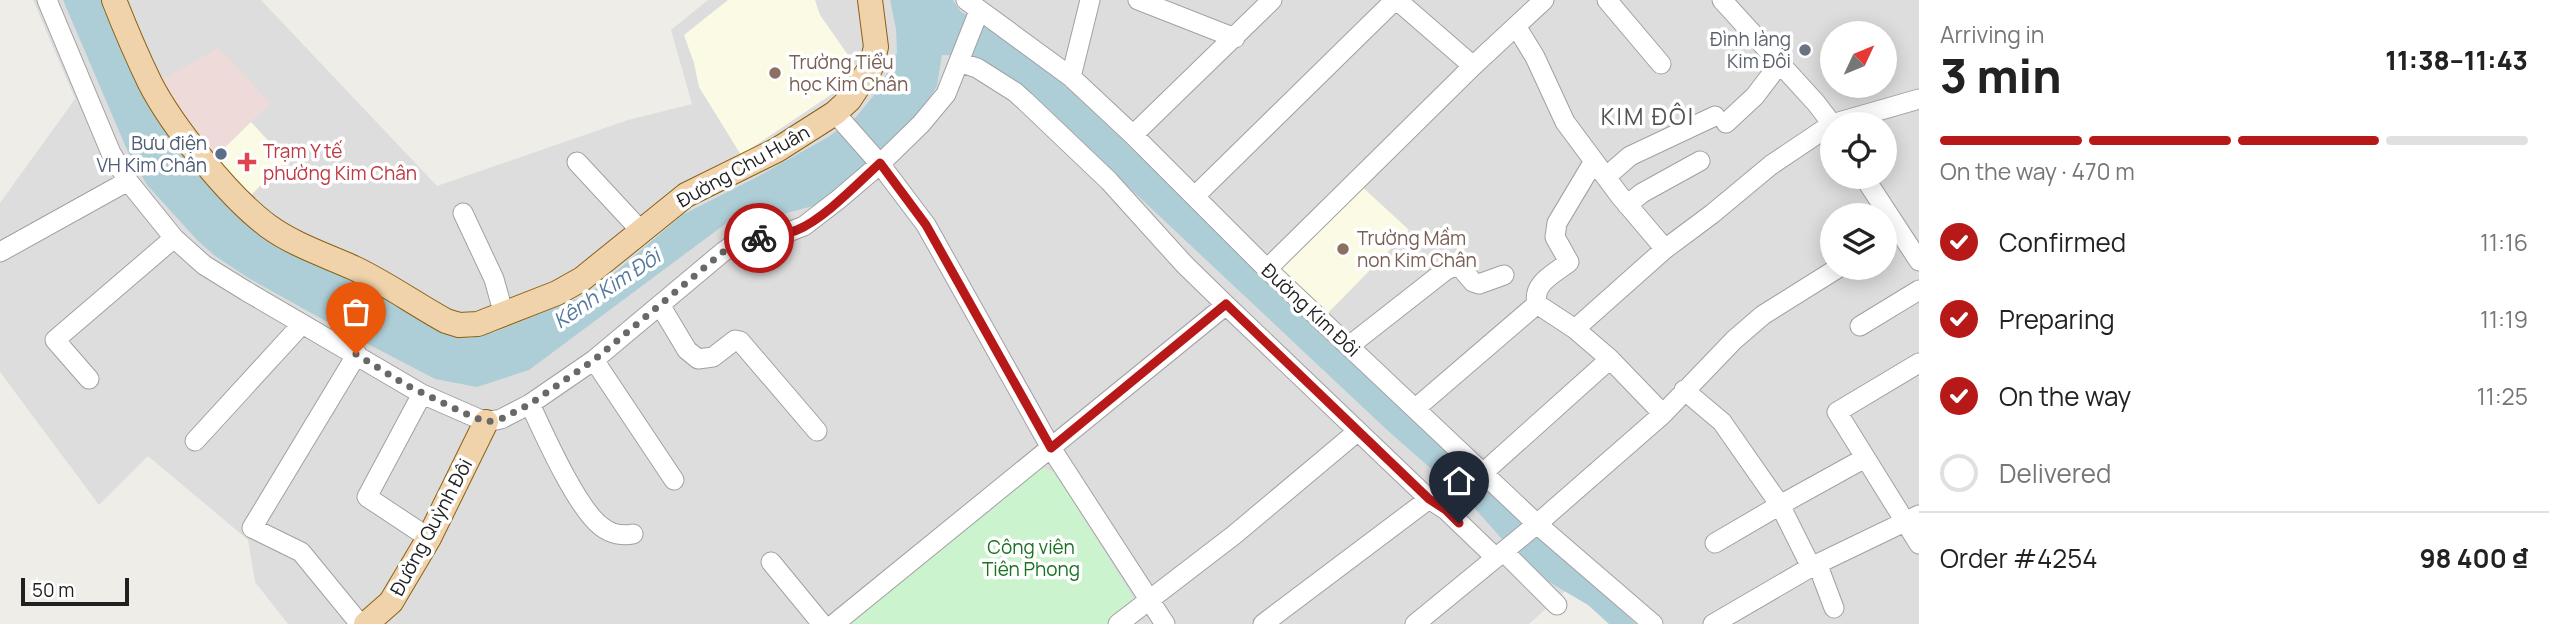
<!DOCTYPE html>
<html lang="en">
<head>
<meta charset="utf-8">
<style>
  body { margin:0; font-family:Manrope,sans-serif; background:#f2f2f2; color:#222; height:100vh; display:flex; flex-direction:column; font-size:26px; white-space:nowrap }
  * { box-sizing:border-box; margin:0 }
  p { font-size:23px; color:#767676 }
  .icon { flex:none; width:38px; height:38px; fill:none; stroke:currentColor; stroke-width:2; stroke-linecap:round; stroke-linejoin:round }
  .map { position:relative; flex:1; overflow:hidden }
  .drawer { display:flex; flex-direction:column; background:#fff; width:630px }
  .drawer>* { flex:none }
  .needle { width:46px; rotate:46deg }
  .buttons { position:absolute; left:1820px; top:21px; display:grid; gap:14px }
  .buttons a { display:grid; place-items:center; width:77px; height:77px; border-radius:50%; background:#fff; box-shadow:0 4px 18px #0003; font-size:35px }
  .scale { position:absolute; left:21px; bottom:18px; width:108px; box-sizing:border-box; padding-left:7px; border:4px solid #202020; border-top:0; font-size:19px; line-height:24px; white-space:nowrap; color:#202020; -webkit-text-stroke:5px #fff; paint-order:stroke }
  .pin { position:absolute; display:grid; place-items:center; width:60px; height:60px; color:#fff; margin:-72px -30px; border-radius:50% 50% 50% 0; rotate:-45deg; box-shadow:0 0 7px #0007 }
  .pin .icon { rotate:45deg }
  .courier { position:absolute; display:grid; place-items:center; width:70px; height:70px; margin:-35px; border:5px solid #b71919; border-radius:50%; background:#fff; color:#222; box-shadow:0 2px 9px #0007 }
  .headline em { font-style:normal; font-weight:800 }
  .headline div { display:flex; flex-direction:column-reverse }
  .headline { display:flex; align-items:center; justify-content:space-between; height:119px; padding:0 21px }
  h1 { font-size:46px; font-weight:800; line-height:52px }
  .bar { display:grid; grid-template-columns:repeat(4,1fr); gap:10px 7px; align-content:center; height:84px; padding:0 21px }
  .bar i { height:9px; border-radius:5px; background:#e0e0e0 }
  .bar .on { background:#b71919 }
  .bar p { grid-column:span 4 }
  .line { display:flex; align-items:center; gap:18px; padding:0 21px; border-top:2px solid #e0e0e0 }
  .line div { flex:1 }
  ol { padding:0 21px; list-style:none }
  li { display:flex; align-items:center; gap:21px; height:77px }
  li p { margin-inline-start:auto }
  li .icon { padding:7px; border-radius:50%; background:#b71919; color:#fff; stroke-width:4 }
  li:last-child { color:#767676 }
  li i { width:38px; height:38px; border:4px solid #e0e0e0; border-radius:50% }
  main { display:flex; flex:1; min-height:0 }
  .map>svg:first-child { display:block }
  .residential { fill:#dedddd; fill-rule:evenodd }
  .commercial { fill:#eedad9 }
  .education { fill:#fbfbe5 }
  .park { fill:#cbf3ce }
  .water { fill:#aeced7 }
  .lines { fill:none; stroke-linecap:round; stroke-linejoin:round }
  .minor-casing { stroke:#a1a1a1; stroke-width:21 }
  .major-casing { stroke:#896213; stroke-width:26 }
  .minor { stroke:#fff; stroke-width:19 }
  .major { stroke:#f1d3ab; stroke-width:24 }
  .done { stroke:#686866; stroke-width:7; stroke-dasharray:0 12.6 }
  .route { stroke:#b71919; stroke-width:9 }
  .worship-dot { fill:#6b7280; stroke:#fff; stroke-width:2.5 }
  .education-dot { fill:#8d6e63; stroke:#fff; stroke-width:2.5 }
  .service-dot { fill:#5c6f8a; stroke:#fff; stroke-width:2.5 }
  .health-dot { fill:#e0444e; stroke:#fff; stroke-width:2.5 }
  .labels { text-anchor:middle; stroke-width:7; stroke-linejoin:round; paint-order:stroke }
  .worship-label { font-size:19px; fill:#5b616d; stroke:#fff; text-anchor:end }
  .education-label { font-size:19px; fill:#785e54; stroke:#fff; text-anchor:start }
  .service-label { font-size:19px; fill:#4e5e75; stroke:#fff; text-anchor:end }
  .health-label { font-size:19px; fill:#be3a42; stroke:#fff; text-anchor:start }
  .street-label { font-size:19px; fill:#202020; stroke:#fff }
  .park-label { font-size:19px; fill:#1a7221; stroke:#fff }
  .water-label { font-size:21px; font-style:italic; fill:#54799d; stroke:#fff }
  .quarter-label { font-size:23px; letter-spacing:2px; fill:#535353; stroke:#fff }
</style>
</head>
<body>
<main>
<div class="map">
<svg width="1919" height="624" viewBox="0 0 1919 624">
  <rect width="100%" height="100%" fill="#efede8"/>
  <path class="residential" d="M33,0H261L437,186L628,120L692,104L671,30L708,0H1919V624H1633L1581,577L1529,624H288L255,582L248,540L148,456L99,505L0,372V203L75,99ZM1832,33H1885V86H1832ZM1832,124H1885V177H1832ZM1832,215H1885V268H1832Z"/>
  <path class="commercial" d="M219,48L270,103L208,164L151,85Z"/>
  <path class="education" d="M728,0H815L820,15L857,68L841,88L741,155L699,87L694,63L684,35Z
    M251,122L286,160L243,203L208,164Z
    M1359,184L1409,230L1328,313L1279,269Z"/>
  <path class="park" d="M1042,467L1054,472L1058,477L1133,597L1135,602L1110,624H843Z"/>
  <path class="water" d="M63,0H105L167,123L334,270L449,333L470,338L495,332L591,293L682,215L757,177L828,137L856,117L879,89L897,53L896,29L890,0H953L961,12L990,26L1061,82L1636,624H1609L1588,605L1549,582L1502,539L1470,503L1386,429L1054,117L969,56L942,55L937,86L916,120L860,171L813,206L776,216L728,222L529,370L477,387L435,379L347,333L250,279L215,256L198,241L147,185L128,152Z"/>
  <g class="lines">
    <g class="minor-casing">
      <path id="minor" d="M47,0L111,153L128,181L174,238L204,265L246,291L422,394L486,422L501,419L530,404L594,360L723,252L737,242L786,233L804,226L839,199L880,164L921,124L946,94L979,11
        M966,0L1071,77L1133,135L1267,269L1537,524L1653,624
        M1138,0L1235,38
        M1397,0L1473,66
        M1607,0L1661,64
        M1722,0L1816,103L1832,124
        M1516,26L1535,57L1565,122L1620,196L1665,249
        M959,62L977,68L1015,92L1025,101L1109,181L1184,264L1226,305L1429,499L1446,510L1496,558
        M1071,77L1090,0
        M835,113L880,164L926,225L1051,448L1165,624
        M1726,123L1755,96L1780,63
        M1133,135L1272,0
        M577,162L641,231
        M1607,176L1630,156L1715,116
        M1864,177L1919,261
        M1195,196L1395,0
        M1627,205L1642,193L1700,161
        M463,213L494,279L504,315
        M0,252L128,181
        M1267,269L1473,66L1544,0
        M1537,304C1532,283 1554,274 1569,262L1555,237L1557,223L1594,161
        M660,305L687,350L698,359L713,357L735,340L740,341L817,431
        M1860,326L1919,290
        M1575,329L1665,249L1712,214L1771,165L1832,124L1919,99
        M1349,346L1446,270L1453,267L1461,268L1473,282L1479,284L1504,275
        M357,354L252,528L301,552L360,624
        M594,360L674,480
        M1919,363L1837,412L1919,544
        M89,379L55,340L174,238
        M1684,390L1722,422L1780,505L1865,458
        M422,394L367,497L429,538
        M530,404C544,434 577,509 602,527C611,534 623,536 633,534
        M1663,414L1734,340L1763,315L1838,268
        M195,441L302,324
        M1484,472L1610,359
        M1715,543L1780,505L1811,567L1919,515
        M1504,552L1557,605
        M771,562L822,624
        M834,624L1226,305
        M1118,624L1234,535L1358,431
        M1263,624L1429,499
        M1415,624L1537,524L1663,414L1610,359L1575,329L1537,304L1416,408
        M1713,624L1811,567L1820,571L1834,608"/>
    </g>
    <g class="major-casing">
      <path id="major" d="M114,0C125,28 137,56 150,83C172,126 229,197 268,226C294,245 325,255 354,268C386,283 415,304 446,321L459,325L478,324L557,293L582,279L686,195L777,150L835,113L849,100L871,67L876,47L870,0
        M366,624L391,602L429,538L486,422"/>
    </g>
    <use href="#minor" class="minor"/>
    <use href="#major" class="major"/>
  </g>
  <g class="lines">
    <path class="done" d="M356,354L406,385L464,413L486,422L501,419L530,404L594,360L723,252L737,243L759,238"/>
    <path class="route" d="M759,238C772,236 785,235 797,230C824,219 858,183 880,163L926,225L1051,448L1226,304L1429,499L1446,510L1459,523"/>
  </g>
  <circle class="worship-dot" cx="1805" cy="50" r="7"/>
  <g class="education-dot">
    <circle cx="775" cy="73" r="7"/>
    <circle cx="1343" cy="249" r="7"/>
  </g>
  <circle class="service-dot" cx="221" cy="154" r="7"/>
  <path class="health-dot" d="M243.5 151.5h7v7h7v7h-7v7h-7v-7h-7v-7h7z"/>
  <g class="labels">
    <g class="worship-label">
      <text x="1791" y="46">Đình làng<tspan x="1791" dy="22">Kim Đôi</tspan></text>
    </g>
    <g class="education-label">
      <text x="789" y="69">Trường Tiểu<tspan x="789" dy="22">học Kim Chân</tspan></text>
      <text x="1357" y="245">Trường Mầm<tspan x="1357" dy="22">non Kim Chân</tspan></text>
    </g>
    <g class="service-label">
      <text x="207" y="150">Bưu điện<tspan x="207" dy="22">VH Kim Chân</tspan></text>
    </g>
    <g class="health-label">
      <text x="263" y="158">Trạm Y tế<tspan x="263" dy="22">phường Kim Chân</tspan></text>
    </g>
    <g class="street-label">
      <text transform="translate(743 166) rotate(-29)" y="7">Đường Chu Huân</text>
      <text transform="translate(1311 310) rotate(43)" y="7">Đường Kim Đôi</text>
      <text transform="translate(431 527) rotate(-62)" y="7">Đường Quỳnh Đôi</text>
    </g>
    <g class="park-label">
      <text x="1031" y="554">Công viên<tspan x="1031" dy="22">Tiên Phong</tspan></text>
    </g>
    <g class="water-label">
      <text transform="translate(607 289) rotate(-34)" y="7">Kênh Kim Đôi</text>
    </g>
    <g class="quarter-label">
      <text x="1648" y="125">KIM ĐÔI</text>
    </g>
  </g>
</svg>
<div class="buttons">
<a><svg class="needle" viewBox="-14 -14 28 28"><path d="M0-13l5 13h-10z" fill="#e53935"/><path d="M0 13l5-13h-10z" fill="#767676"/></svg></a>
<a><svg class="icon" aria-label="locate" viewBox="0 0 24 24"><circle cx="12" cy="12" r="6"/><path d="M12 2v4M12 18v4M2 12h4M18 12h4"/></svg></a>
<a><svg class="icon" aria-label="layers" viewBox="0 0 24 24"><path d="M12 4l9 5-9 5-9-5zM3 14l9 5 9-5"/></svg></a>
</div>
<div class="scale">50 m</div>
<div class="pin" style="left:356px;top:354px;background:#ea580c"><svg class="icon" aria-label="bag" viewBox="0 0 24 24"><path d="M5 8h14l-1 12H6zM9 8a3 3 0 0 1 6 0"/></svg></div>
<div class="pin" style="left:1459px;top:523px;background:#1f2937"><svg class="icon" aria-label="home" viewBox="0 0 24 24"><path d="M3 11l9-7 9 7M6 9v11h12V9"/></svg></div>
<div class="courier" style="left:759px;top:238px"><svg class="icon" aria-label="bike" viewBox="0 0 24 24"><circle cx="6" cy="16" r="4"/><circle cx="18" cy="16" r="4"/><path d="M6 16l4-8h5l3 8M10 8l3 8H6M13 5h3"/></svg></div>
</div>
<section class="drawer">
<div class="headline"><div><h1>3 min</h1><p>Arriving in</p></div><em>11:38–11:43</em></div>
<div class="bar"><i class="on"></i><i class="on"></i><i class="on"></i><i></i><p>On the way · 470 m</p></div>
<ol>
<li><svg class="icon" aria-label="check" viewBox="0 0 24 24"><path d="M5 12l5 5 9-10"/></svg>Confirmed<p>11:16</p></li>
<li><svg class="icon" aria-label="check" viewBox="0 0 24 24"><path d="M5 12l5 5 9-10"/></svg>Preparing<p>11:19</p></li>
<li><svg class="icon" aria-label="check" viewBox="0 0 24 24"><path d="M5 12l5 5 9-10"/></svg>On the way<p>11:25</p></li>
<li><i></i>Delivered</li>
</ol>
<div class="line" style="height:91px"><div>Order #4254</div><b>98 400 ₫</b></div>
</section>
</main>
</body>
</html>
